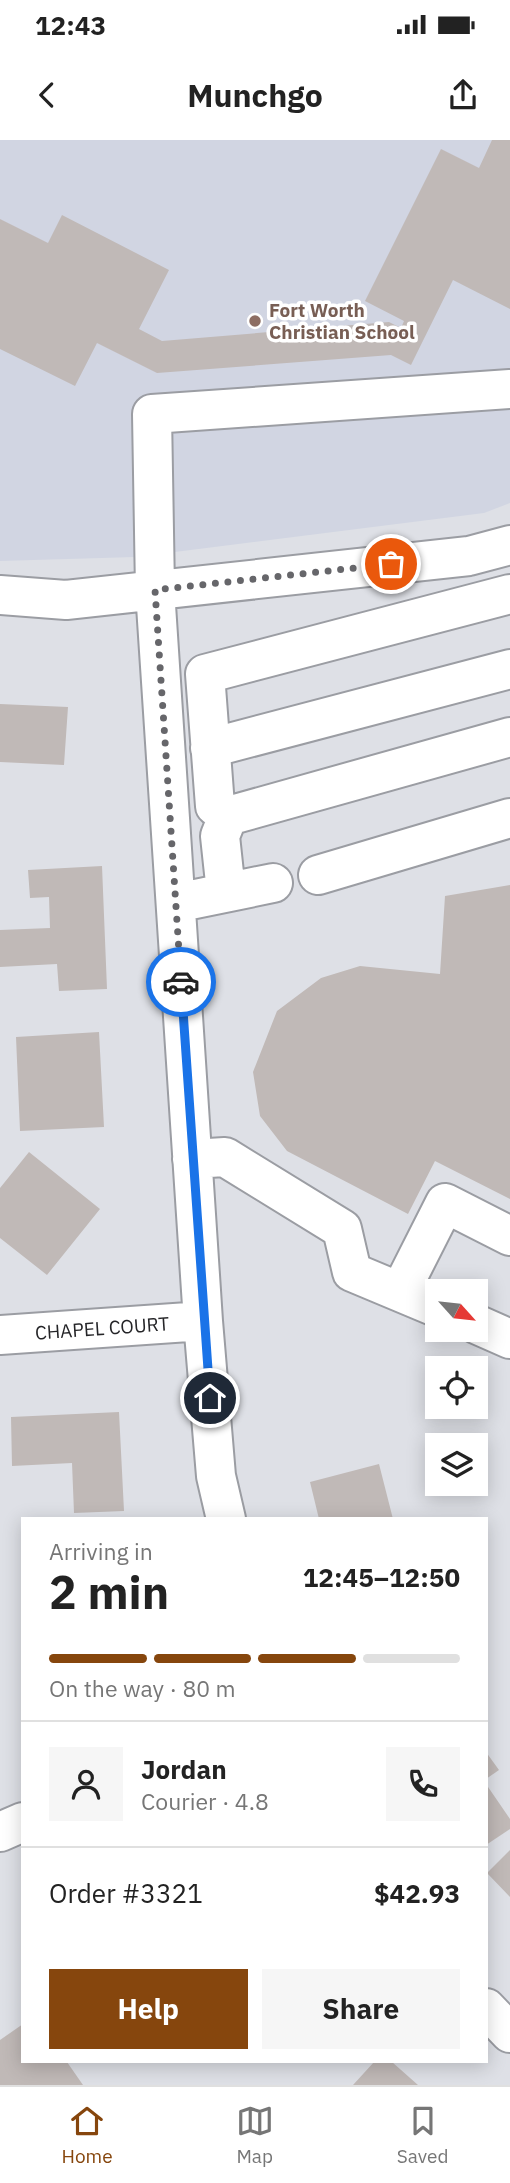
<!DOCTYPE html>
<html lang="en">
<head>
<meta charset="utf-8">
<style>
  body { margin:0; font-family:"IBM Plex Sans",sans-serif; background:#f6f6f6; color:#222; height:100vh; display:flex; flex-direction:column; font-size:26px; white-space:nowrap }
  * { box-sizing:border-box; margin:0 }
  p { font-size:23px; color:#767676 }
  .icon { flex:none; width:38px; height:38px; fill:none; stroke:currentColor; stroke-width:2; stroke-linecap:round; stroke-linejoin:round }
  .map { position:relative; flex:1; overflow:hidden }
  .drawer { position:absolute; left:21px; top:1377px; width:467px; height:546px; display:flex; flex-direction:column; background:#fff; border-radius:0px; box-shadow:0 4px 18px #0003 }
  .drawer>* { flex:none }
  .needle { width:46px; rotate:117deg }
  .fabs { position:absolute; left:425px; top:1139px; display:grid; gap:14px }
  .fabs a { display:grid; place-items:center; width:63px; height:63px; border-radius:0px; background:#fff; box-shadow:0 4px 18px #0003; font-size:35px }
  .pin { position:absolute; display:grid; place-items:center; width:60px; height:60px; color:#fff; margin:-30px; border:4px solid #fff; border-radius:50%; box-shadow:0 2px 7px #0007 }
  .courier { position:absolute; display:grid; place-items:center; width:70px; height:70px; margin:-35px; border:5px solid #1a73e8; border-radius:50%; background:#fff; color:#222; box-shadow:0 2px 9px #0007 }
  .headline em { font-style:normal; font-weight:800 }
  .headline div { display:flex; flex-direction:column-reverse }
  .headline { display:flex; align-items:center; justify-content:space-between; height:119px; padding:0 28px }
  h1 { font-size:46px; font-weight:800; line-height:52px }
  .bar { display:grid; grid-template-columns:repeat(4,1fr); gap:10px 7px; align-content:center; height:84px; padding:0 28px }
  .bar i { height:9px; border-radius:5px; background:#e0e0e0 }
  .bar .selected { background:#86460d }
  .bar p { grid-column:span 4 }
  .line { display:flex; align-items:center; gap:18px; padding:0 28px; border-top:2px solid #e0e0e0 }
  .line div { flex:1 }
  .round { display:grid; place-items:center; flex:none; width:74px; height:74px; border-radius:0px; background:#f6f6f6 }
  .primary-button { display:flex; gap:14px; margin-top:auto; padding:14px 28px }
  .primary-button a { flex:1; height:80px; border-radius:0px; background:#86460d; color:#fff; font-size:28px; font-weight:800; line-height:80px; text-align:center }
  .primary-button a+a { background:#f6f6f6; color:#222 }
  .status { display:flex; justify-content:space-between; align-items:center; height:49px; padding:0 35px; background:#fff; direction:ltr }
  .status svg { height:19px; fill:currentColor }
  header { display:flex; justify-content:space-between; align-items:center; height:91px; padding:0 28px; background:#fff; font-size:32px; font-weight:800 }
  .tabs { display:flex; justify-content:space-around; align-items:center; height:98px; border-top:2px solid #e0e0e0; background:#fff; font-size:19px; color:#767676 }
  .tabs a { display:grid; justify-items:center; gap:4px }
  .tabs .selected { color:#86460d }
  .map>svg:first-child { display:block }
  .built { fill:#d1d5e2 }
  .building { fill:#c0b9b7 }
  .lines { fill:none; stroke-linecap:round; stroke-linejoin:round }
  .minor-casing { stroke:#9b9da3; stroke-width:42 }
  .minor { stroke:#fff; stroke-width:38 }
  .done { stroke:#66666a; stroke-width:7; stroke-dasharray:0 12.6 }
  .route { stroke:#1a73e8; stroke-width:9 }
  .education-dot { fill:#8d6e63; stroke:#fff; stroke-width:2.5 }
  .labels { text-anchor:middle; stroke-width:7; stroke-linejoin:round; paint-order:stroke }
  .education-label { font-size:19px; font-weight:bold; fill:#785e54; stroke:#fff; text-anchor:start }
  .street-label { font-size:19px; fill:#252528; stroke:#fff }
</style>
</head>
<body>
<div class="status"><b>12:43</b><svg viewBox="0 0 49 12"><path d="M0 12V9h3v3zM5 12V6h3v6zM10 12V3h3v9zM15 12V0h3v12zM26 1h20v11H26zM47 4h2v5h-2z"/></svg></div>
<header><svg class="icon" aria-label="back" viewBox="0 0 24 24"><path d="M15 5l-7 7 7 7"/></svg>Munchgo<svg class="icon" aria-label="share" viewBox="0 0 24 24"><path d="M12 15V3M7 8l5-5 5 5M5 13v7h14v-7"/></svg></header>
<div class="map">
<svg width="510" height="1945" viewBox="0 0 510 1945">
  <rect width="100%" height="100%" fill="#dee0e6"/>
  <path class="built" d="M0,0H510V363L484,373L135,417L0,421Z"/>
  <path class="building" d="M492,0H510V169L453,140L411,225L391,215L157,233L97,203L75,246L0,209V79L48,103L62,75L169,130L139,189L162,201L389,182L401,188L404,181L365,161L441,9L479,28Z
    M0,564L68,567L64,625L0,622Z
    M102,726L107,849L59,851L57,824L0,827V790L50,788L49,757L30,758L28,730Z
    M510,745V1059L435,1021L408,1074L287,1011L260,976L253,932L277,871L321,838L360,826L440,834L445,756Z
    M99,892L104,987L20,991L16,897Z
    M29,1012L100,1069L47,1135L0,1098V1048Z
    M119,1272L124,1371L74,1373L72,1323L12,1326L11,1277Z
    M379,1324L393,1379H319L310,1342Z
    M486,1612L499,1630L486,1639Z
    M486,1644L510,1679V1689L486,1705Z
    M510,1710V1757L487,1733Z
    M23,1884V1922H67L83,1945H0V1900Z
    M374,1922H392L418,1945H353Z"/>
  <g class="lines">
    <g class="minor-casing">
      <path id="minor" d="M0,455L66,460L469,416L510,405
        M210,608L510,529
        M228,676L215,666L205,534L510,454
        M228,676L510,597
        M318,735L510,678
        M226,752L220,696L228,676
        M176,763L273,743
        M192,1019L225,1017L342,1089L352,1132L438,1168
        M400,1152L445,1063L510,1096
        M476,1184L510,1199
        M0,1195L203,1181
        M226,1379L216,1336L203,1181L155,450L152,274L510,249
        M0,1692L23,1682
        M486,1868L510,1893"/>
    </g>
    <use href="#minor" class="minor"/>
  </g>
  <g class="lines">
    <path class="done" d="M181,842L155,450L391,424"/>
    <path class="route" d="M181,842L210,1258"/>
  </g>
  <circle class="education-dot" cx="255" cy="181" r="7"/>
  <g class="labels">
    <g class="education-label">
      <text x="269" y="177">Fort Worth<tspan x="269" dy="22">Christian School</tspan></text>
    </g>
    <g class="street-label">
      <text transform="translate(102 1188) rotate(-4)" y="7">CHAPEL COURT</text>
    </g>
  </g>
</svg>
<div class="fabs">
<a><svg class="needle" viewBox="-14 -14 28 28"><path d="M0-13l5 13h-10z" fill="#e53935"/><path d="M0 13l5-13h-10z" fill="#767676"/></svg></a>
<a><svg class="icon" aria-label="locate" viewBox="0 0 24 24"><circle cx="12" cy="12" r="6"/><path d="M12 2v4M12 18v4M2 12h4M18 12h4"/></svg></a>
<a><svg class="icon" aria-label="layers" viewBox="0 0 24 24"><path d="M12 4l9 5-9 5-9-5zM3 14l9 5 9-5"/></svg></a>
</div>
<div class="pin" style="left:391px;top:424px;background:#ea580c"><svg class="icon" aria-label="bag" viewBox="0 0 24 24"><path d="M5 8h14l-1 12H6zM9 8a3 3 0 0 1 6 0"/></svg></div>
<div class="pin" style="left:210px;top:1258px;background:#1f2937"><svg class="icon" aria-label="home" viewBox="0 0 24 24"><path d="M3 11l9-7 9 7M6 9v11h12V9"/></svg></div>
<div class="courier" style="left:181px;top:842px"><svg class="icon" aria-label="car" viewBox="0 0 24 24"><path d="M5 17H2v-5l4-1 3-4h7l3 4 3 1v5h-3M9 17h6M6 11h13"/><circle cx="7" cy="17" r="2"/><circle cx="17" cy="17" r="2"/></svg></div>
<section class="drawer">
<div class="headline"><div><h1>2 min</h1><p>Arriving in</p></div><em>12:45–12:50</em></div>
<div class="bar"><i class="selected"></i><i class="selected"></i><i class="selected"></i><i></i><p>On the way · 80 m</p></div>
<div class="line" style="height:126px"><a class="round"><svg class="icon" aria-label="person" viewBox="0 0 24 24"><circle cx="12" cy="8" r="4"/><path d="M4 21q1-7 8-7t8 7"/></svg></a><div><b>Jordan</b><p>Courier · 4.8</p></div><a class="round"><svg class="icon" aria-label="phone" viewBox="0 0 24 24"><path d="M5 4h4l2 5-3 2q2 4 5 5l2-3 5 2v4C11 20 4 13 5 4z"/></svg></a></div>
<div class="line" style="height:91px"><div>Order #3321</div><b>$42.93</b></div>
<div class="primary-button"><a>Help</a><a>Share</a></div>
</section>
</div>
<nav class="tabs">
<a class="selected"><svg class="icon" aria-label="home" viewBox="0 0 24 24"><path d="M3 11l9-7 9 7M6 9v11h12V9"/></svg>Home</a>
<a><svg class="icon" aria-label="map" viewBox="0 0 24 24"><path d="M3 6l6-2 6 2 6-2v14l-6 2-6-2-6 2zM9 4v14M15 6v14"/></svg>Map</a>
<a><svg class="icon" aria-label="saved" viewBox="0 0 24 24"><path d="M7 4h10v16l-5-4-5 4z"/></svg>Saved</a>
</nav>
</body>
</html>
